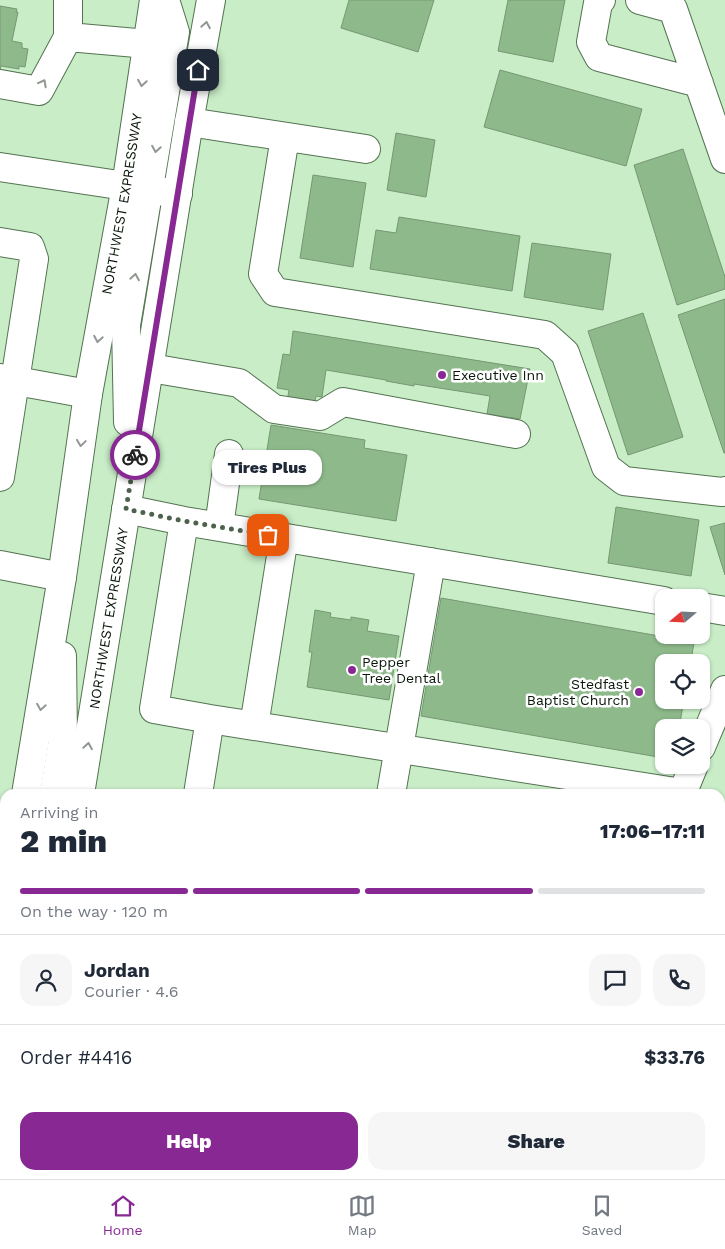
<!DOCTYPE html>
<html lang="en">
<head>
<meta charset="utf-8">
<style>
  body { margin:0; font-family:"Work Sans",sans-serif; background:#f6f6f7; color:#1f2937; height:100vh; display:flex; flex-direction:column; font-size:19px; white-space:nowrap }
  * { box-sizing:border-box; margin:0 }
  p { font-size:16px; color:#747a83 }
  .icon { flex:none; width:28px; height:28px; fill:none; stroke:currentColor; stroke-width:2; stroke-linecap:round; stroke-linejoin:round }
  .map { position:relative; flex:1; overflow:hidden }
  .drawer { position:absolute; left:0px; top:789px; width:725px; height:391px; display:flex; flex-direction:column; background:#fff; border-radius:15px 15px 0 0; box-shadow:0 1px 4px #0004 }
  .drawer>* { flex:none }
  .needle { width:32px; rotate:251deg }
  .controls { position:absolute; left:655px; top:589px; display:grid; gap:10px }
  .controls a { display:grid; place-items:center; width:55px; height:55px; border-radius:10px; background:#fff; box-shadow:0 1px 4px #0004; font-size:25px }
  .pin { position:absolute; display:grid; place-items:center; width:42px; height:42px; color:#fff; margin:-21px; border-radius:10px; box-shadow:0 2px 8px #0006 }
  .courier { position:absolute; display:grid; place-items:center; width:50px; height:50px; margin:-25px; border:4px solid #872893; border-radius:50%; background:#fff; color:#222; box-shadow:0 1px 6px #0007 }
  .bubble { position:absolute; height:35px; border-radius:15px; background:#fff; box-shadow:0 1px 4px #0004; font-size:16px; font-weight:800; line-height:35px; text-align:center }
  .head em { font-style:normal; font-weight:800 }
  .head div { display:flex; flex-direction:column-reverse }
  .head { display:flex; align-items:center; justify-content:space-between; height:85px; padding:0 20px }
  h1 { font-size:32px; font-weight:800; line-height:38px }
  .bar { display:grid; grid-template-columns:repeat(4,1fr); gap:8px 5px; align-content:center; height:60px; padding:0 20px }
  .bar i { height:6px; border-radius:4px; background:#e0e1e3 }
  .bar .on { background:#872893 }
  .bar p { grid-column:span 4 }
  .line { display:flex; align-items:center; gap:12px; padding:0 20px; border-top:1px solid #e0e1e3 }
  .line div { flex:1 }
  .round { display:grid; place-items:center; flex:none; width:52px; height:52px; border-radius:15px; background:#f6f6f7 }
  .cta { display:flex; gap:10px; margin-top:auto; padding:10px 20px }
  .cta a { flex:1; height:58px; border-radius:15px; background:#872893; color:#fff; font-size:20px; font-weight:800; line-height:58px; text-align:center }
  .cta a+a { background:#f6f6f7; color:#1f2937 }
  .menu { display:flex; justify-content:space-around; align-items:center; height:70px; border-top:1px solid #e0e1e3; background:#fff; font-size:14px; color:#747a83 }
  .menu a { display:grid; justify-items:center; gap:2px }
  .menu .on { color:#872893 }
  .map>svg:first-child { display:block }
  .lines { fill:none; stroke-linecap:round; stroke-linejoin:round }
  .canal { stroke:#ae84b2; stroke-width:21 }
  .building { fill:#8eba8b; stroke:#769774 }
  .minor-casing { stroke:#537351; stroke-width:30 }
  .highway-casing { stroke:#537351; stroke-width:30 }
  .minor { stroke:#fff; stroke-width:28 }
  .highway { stroke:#fff; stroke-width:28 }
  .oneway { stroke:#919791 }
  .done { stroke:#4d624c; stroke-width:5; stroke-dasharray:0 9 }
  .route { stroke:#872893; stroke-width:6 }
  .poi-dot { fill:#872893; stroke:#fff; stroke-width:2 }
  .labels { text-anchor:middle; stroke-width:5; stroke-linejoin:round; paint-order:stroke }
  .street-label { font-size:14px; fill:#0a170a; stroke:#fff }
  .poi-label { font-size:14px; fill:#0a170a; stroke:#fff; text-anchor:start }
</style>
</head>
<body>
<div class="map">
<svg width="725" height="1179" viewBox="0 0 725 1179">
  <rect width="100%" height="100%" fill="#c9edc7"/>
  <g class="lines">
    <path class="canal" d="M720,1098L725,1088
      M682,1179L684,1175"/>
  </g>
  <path class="building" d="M349,0H434L418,52L341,28Z
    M508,0H565L553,62L498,51Z
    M0,6L17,9L16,12H18L12,41L22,43V48L28,49L25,67L19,66V69L1,66L0,70Z
    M500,70L642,109L626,166L484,127Z
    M396,133L435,140L426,197L387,190Z
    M683,149L725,277V289L677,305L634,165Z
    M313,175L366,183L353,267L300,258Z
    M399,217L520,236L512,291L370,269L376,230L396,233Z
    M532,243L611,254L603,310L524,297Z
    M725,299V453H724L678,315Z
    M643,313L683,437L628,455L588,331Z
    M293,331L530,369L520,419L487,414L490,396L414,384V386L386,381V380L326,370L322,397L316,396L314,407L287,402L289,390L277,388L283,354L290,355Z
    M271,425L365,440L364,448L407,455L396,521L259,499Z
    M616,507L699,520L691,576L608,563Z
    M725,523V575L710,527Z
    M441,598L694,642L691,662H664V700H684L679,728H664V758L421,716Z
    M315,610L331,613L330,617L351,620V617L369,620L367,631L399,636L389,700L307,687L312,652H309Z
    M203,1175H421L420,1179H202Z"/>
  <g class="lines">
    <g class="minor-casing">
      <path id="minor" d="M601,0L598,3L591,42L599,57L699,83
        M640,0L673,9L725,159
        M68,37L148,44
        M0,84L39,91L68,37V0
        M189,122L366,149
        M285,137L263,274L275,292L545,335L565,353L606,467L624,481L722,492L725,491
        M0,167L178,194
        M0,242L30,247L34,259L0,477
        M127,364L239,383L274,409L320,416L343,402L516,434
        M0,378L88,394
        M126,509L184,521L664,601
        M184,521L154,709L210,719
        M219,527L229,454
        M0,565L62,577
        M701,607L725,611
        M254,726L284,537
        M701,747L725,690
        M198,794L210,719L682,793
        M391,794L431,562
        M682,794L694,765
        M0,888L5,890
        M102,1179L103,1175
        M447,1179L448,1175"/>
    </g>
    <g class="highway-casing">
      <g id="highway">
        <path d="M128,422L126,325L175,32L165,0"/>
        <path id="s1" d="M26,794L62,577L88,394L126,186L154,0"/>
        <path d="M54,794L63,740L62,656"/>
        <path id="s2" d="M80,794L189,122L211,0"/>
        <path d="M0,956L5,925"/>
        <path d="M18,1179V1175"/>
      </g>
    </g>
    <use href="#minor" class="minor"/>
    <use href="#highway" class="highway"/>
  </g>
  <defs><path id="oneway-chevron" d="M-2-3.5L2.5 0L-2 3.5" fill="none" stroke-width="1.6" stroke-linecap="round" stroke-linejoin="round" transform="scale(1.25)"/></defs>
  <g class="oneway">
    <use href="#oneway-chevron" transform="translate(206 25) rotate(-80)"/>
    <use href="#oneway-chevron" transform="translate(43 83) rotate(-62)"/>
    <use href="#oneway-chevron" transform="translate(142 83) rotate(99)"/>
    <use href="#oneway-chevron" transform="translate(156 149) rotate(99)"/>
    <use href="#oneway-chevron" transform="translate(135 277) rotate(-80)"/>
    <use href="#oneway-chevron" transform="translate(98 339) rotate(100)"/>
    <use href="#oneway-chevron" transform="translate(81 443) rotate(98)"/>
    <use href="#oneway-chevron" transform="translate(41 707) rotate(99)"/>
    <use href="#oneway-chevron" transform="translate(88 746) rotate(-81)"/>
  </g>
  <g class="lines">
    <path class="done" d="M135,455L126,509L184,521L268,535"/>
    <path class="route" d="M135,455L198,70"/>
  </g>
  <g class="poi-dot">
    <circle cx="442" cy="375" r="5"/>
    <circle cx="352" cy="670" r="5"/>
    <circle cx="639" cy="692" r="5"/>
  </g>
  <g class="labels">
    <g class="street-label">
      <text dy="5" stroke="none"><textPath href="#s1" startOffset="598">NORTHWEST EXPRESSWAY</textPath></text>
      <text dy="5" stroke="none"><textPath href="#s2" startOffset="178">NORTHWEST EXPRESSWAY</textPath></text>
    </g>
    <g class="poi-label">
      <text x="452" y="380">Executive Inn</text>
      <text x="362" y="667">Pepper<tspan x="362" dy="16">Tree Dental</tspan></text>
      <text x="629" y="689" text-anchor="end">Stedfast<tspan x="629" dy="16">Baptist Church</tspan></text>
    </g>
  </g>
</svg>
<div class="controls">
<a><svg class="needle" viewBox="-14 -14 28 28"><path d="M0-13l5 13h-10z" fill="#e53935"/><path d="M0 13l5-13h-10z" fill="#747a83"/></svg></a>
<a><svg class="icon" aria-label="locate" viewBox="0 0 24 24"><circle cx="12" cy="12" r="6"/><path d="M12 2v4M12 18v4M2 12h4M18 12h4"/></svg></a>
<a><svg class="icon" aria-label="layers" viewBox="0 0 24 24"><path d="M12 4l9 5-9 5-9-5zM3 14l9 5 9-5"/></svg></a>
</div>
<div class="pin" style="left:268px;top:535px;background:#ea580c"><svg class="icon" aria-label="bag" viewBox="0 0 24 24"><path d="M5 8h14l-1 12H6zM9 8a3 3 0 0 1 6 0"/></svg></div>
<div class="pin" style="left:198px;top:70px;background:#1f2937"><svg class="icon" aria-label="home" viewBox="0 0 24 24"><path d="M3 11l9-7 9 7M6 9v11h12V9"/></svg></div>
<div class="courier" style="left:135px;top:455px"><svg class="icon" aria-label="bike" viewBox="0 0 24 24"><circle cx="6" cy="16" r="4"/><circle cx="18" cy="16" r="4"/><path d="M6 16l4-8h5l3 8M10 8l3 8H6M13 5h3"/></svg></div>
<div class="bubble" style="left:212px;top:450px;width:110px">Tires Plus</div>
<section class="drawer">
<div class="head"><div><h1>2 min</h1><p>Arriving in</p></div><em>17:06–17:11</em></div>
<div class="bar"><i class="on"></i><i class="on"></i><i class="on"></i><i></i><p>On the way · 120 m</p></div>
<div class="line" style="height:90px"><a class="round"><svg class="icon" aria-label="person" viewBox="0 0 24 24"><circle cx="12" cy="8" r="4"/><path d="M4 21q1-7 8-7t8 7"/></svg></a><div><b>Jordan</b><p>Courier · 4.6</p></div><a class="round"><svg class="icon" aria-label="chat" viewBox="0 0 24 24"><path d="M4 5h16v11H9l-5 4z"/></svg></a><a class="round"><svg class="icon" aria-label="phone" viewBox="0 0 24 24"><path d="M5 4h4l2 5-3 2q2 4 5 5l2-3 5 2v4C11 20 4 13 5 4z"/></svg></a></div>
<div class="line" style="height:65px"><div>Order #4416</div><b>$33.76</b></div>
<div class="cta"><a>Help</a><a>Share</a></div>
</section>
</div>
<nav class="menu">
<a class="on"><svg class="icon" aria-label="home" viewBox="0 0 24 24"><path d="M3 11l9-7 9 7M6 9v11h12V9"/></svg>Home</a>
<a><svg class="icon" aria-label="map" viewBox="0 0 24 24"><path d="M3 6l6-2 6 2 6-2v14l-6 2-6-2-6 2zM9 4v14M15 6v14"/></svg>Map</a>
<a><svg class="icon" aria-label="saved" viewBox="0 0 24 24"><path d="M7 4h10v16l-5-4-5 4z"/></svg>Saved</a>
</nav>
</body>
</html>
